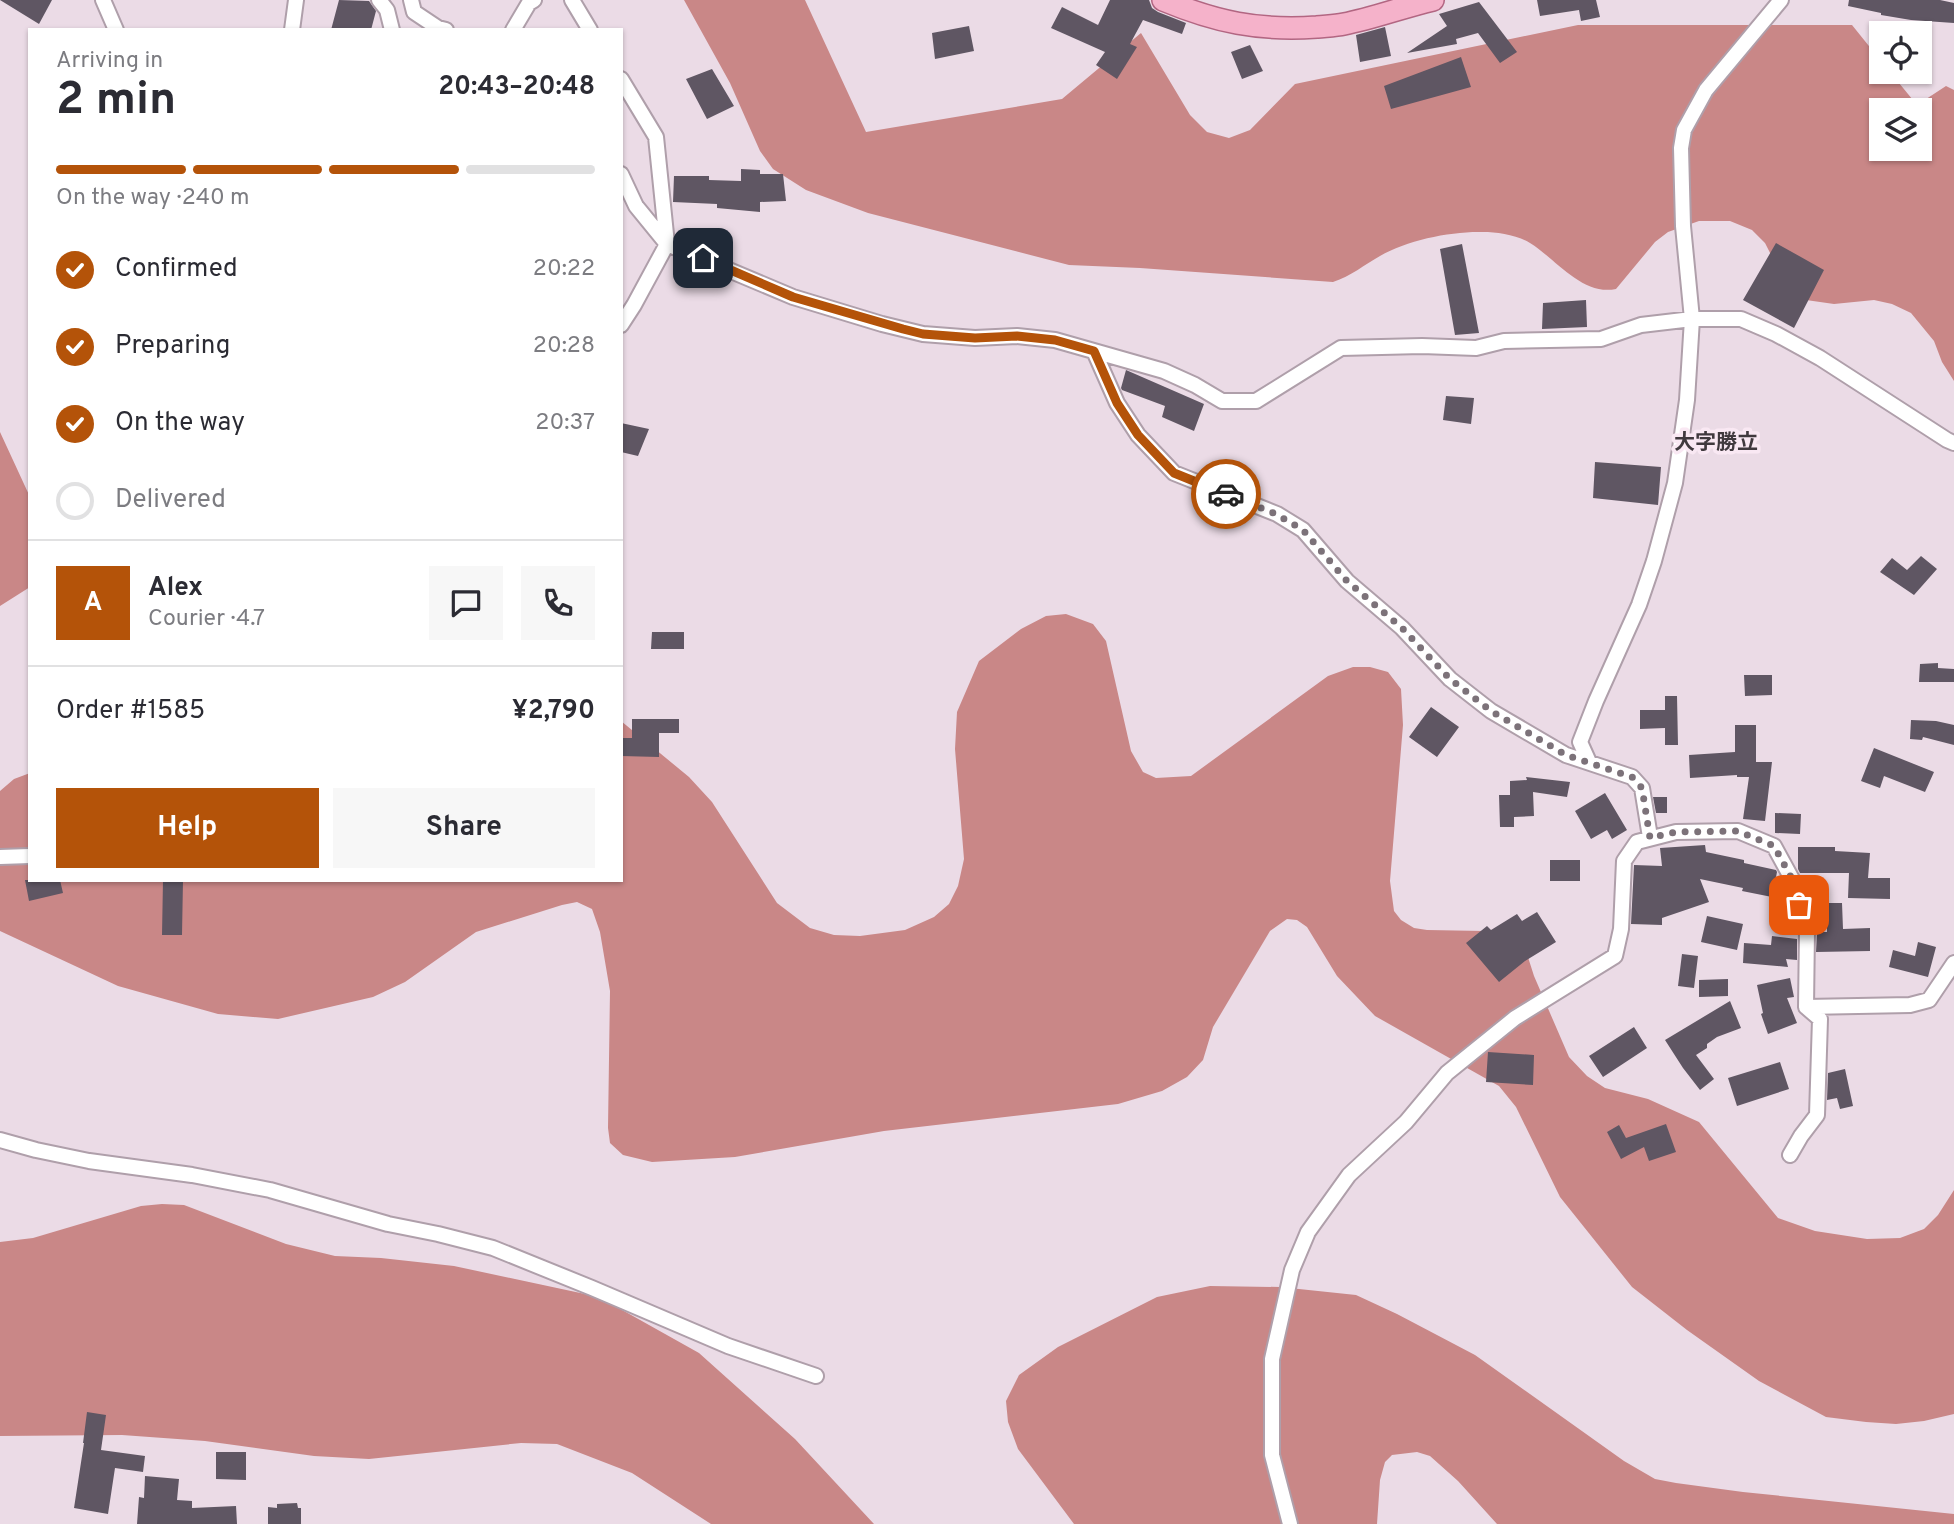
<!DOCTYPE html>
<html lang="en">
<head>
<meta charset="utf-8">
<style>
  body { margin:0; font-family:Overpass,"Noto Sans JP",sans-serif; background:#f7f7f7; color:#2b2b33; height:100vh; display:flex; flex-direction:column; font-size:26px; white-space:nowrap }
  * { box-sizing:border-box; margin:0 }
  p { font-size:23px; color:#7c7c81 }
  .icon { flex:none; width:38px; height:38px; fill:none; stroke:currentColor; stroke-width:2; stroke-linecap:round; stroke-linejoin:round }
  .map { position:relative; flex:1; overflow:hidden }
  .details { position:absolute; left:28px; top:28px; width:595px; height:854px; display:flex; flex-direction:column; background:#fff; border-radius:0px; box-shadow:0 2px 5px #0004 }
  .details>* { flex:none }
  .fabs { position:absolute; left:1869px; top:21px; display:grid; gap:14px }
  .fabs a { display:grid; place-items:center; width:63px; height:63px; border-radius:0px; background:#fff; box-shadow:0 2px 5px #0004; font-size:35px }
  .pin { position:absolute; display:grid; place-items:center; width:60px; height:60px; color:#fff; margin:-30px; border-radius:14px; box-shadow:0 4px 10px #0006 }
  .courier { position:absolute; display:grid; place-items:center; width:70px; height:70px; margin:-35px; border:5px solid #b45309; border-radius:50%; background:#fff; color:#222; box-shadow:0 2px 9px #0007 }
  .head em { font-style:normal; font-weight:700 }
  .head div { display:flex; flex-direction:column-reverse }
  .head { display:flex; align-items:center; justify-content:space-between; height:119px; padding:0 28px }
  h1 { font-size:46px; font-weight:700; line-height:52px }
  .bar { display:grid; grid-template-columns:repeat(4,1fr); gap:10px 7px; align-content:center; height:84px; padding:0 28px }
  .bar i { height:9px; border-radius:5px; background:#e1e1e2 }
  .bar .on { background:#b45309 }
  .bar p { grid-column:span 4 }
  .line { display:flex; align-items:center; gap:18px; padding:0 28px; border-top:2px solid #e1e1e2 }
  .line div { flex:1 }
  .round { display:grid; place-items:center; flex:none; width:74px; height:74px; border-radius:0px; background:#f7f7f7 }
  ol { padding:0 28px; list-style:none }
  li { display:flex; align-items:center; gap:21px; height:77px }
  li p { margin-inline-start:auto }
  li .icon { padding:7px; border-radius:50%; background:#b45309; color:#fff; stroke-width:4 }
  li:last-child { color:#7c7c81 }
  li i { width:38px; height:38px; border:4px solid #e1e1e2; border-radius:50% }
  .button { display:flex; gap:14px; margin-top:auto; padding:14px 28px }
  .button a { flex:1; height:80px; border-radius:0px; background:#b45309; color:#fff; font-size:28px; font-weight:700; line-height:80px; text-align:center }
  .button a+a { background:#f7f7f7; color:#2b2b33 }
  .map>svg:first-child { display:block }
  .forest { fill:#c98787; fill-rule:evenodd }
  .building { fill:#5f5663 }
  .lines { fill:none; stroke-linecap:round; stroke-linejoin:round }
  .minor-casing { stroke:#af9faa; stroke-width:18 }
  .primary-casing { stroke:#b26682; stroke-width:24 }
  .minor { stroke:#fff; stroke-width:14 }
  .primary { stroke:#f5b2ca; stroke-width:21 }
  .done { stroke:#7c7279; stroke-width:7; stroke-dasharray:0 12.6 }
  .route { stroke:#b45309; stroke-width:9 }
  .labels { text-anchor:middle; stroke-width:7; stroke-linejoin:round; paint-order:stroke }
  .quarter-label { font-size:21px; font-weight:bold; fill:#40393e; stroke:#f9e8f3 }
</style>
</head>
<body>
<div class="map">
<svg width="1954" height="1524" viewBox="0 0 1954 1524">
  <rect width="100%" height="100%" fill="#ebdbe6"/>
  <path class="forest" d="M684,0H805L866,132L1062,99L1141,33L1190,115L1207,132L1229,138L1250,130L1295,84L1578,25H1852L1881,61V72H1890L1917,105L1946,86L1954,90V381L1942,362L1934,341L1911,313L1892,304L1874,300L1834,304L1799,299L1791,294L1765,243L1752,230L1730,221H1699L1668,232L1655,242L1616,289C1582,296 1556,259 1530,243C1517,235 1497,232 1483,232C1452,231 1407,240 1380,256C1364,265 1351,276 1333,282L1140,268L1069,265L868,213L806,190L773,169L760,151L730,83ZM1881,110H1920V149H1881Z
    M0,432L30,497V587L0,606Z
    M1066,614L1093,624L1106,641L1131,751L1143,772L1156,778L1191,776L1328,676L1353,667H1370L1388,672L1401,689L1403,725L1390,881L1394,911L1401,920L1414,928L1427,930L1484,931L1527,954L1534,976L1569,1057L1587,1076L1605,1088L1648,1099L1699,1122L1778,1218L1815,1231L1867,1239L1900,1238L1924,1229L1938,1215L1954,1190V1414L1924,1421L1896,1424L1866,1422L1826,1417L1759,1381L1687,1330L1632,1287L1560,1197L1516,1107L1499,1086L1375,1016L1337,976L1307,927L1297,920L1287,919L1270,931L1213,1027L1203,1060L1187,1077L1162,1091L1118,1104L884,1131L735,1157L652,1162L623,1155L610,1143L608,1128L610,991L600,932L592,909L577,902L562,905L476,932L405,982L373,997L278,1019L218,1014L118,986L0,931V791L14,779L30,773V880H621V721L689,777L712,802L777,903L810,928L834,935L860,936L905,930L934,917L949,904L958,886L964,859L955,749L957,712L979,661L1021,629L1046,616Z
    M162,1204L184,1205L286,1244L335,1256L381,1258L454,1266L599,1297L699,1353L795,1439L874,1524H711L632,1473L557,1444L521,1443L369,1459L314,1456L205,1441L122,1435L0,1436V1242L33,1238L141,1206Z
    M1210,1286L1280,1287L1356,1295L1397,1314L1475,1355L1624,1461L1655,1479L1676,1483L1743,1492L1954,1514V1524H1497L1458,1481L1430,1456L1417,1452L1392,1455L1385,1462L1380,1480L1377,1524H1074L1018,1449L1008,1422L1006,1401L1019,1375L1058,1347L1157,1297Z"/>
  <path class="building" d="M0,0H52L39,24Z
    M339,0L369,1L376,11L371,30H331Z
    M1110,0H1149L1152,8L1158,12L1186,23L1182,34L1143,20L1130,44L1137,47L1117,79L1096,65L1105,52L1051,28L1062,7L1098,25Z
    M1537,0H1596L1600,17L1581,21L1579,10L1540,16Z
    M1849,0H1940L1954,3V23L1911,20L1881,15V13L1848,6Z
    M1479,2L1517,52L1500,63L1478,33L1456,39L1457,44L1407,53L1447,26L1439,14Z
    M969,26L974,51L935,59L932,33Z
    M1385,27L1391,56L1360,62L1356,35Z
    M1250,45L1263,71L1242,79L1231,52Z
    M1461,57L1471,87L1391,109L1384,86Z
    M712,69L734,106L707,119L686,79Z
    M741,169L760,170V174H783L786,201L760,202V212L717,208V204L673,202L674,176H709V180L741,181Z
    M1776,243L1824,270L1794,328L1743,300Z
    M1462,244L1479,333L1455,335L1440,249Z
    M1586,300L1587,327L1542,329L1543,303Z
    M1126,370L1204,404L1194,431L1162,417L1165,406L1122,390L1121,388Z
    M1446,396L1474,398L1471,424L1443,420Z
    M621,423L649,429L638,456L621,452Z
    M1595,462L1661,467L1658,505L1593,498Z
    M1921,556L1937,569L1914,595L1880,572L1892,558L1907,570Z
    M652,632H684V649H651Z
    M1938,663V668L1954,669V682H1919L1920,664Z
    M1744,675H1772V695L1745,696Z
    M1665,696H1677L1678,745H1665V728L1640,729V710H1665Z
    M1431,707L1459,727L1437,757L1409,737Z
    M632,719H679V733H659V757L621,756V738H632Z
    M1911,720L1936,721L1954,725V745L1923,737L1922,740L1910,739Z
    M1735,725H1756V762H1772L1765,821L1743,819L1749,777H1737V775L1690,778L1689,755L1735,752Z
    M1874,748L1934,772L1925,792L1884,776L1880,788L1861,781Z
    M1526,777L1570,782L1567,797L1533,792L1534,816L1514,817V827H1500L1499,795H1510V781L1527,780Z
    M1605,793L1627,830L1612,839L1607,830L1591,839L1575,811Z
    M1653,797H1667V813H1656Z
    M1775,813L1801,814L1800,834L1775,833Z
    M1705,845L1706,852L1744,860V863L1776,870L1777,872L1772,897L1742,891L1743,888L1700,879L1709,902L1662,918V925L1631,924L1634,865L1662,866L1660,848Z
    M1798,847H1835V851L1870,853L1868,878H1890V899L1848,898L1849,873H1800L1798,869Z
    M1550,860H1580V881H1550Z
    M25,880H60L63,893L29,901Z
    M163,880H183L182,935H162Z
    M1827,903H1842L1843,929L1870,928V951L1816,952L1817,932H1827Z
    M1537,912L1556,942L1525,961L1499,982L1466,943L1487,926L1491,930L1517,914L1522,921Z
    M1707,916L1743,924L1737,950L1701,942Z
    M1772,936L1797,939V960L1786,959L1788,967L1743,963L1744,943L1771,945Z
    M1918,942L1936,947L1928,977L1889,967L1893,950L1915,956Z
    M1682,954L1698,956L1694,988L1678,986Z
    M1790,978L1794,997L1787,998L1797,1023L1768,1034L1761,1014L1763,1013L1757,985Z
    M1728,979V996L1699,997V980Z
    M1730,1001L1741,1028L1717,1037L1707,1044V1048L1696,1055L1714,1079L1700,1090L1683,1068L1665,1040Z
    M1634,1027L1647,1048L1603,1077L1589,1056Z
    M1488,1052L1534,1055L1533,1085L1486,1082Z
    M1780,1062L1789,1089L1737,1106L1728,1078Z
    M1845,1069L1853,1106L1840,1109L1837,1098L1827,1100L1828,1073Z
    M1666,1124L1676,1152L1649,1161L1644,1147L1621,1159L1607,1132L1619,1125L1626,1138Z
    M87,1412L106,1415L101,1450L145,1456L143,1472L115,1468L108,1514L74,1508L84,1443H83Z
    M216,1452H246V1480L216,1479Z
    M145,1476L179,1479L177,1500L192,1501V1508L236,1506L237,1524H137L139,1497L144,1498Z
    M297,1503L298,1508H301V1524H268V1507L277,1508V1504Z"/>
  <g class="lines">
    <g class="minor-casing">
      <path id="minor" d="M103,0L116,30
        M379,0L387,10L392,30
        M411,0L414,12L438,28L446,30
        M572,0L590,30
        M292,30L296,0
        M513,30L529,3L534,0
        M621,79L656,137L667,244L793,297L882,324L923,334L975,338L1017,336L1055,340L1164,371L1195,385L1222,401H1256L1341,348L1422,346L1476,348L1504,341L1601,339L1641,325L1692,319H1741L1776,334L1820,358L1947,440L1954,443
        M621,174L636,206L667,244L634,305L621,325
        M1094,351L1117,403L1138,435L1174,473L1277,514L1303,530L1347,581L1402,628L1450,679L1491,711L1566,755L1632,777L1642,788L1650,837
        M1589,762L1580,742L1596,701L1639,605L1654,561L1675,483L1687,400L1692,319L1683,226L1681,148L1684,130L1706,90L1781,0
        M0,857L30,856
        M1806,1007L1910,1005L1929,1000L1954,963
        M0,1140L36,1150L89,1161L192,1175L270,1190L388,1224L438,1234L493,1248L592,1288L728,1346L816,1376
        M1790,1155L1801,1136L1817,1115L1820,1019L1806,1007
        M1290,1524L1272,1455V1359L1292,1270L1308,1232L1349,1175L1406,1122L1447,1073L1515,1018L1615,956L1621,929L1624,861L1637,842L1676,832L1738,831L1774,846L1792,879L1807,931L1806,1007"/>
    </g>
    <g class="primary-casing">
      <path id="primary" d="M1163,0C1216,22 1258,31 1317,27C1325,26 1335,26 1344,24C1374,18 1403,7 1433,0"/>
    </g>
    <use href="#minor" class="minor"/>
    <use href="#primary" class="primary"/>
  </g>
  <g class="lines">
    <path class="done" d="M1226,494L1276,514L1303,530L1347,581L1402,628L1450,679L1491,711L1566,755L1632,777L1642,788L1650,838L1676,832L1738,831L1774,846L1792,879L1799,905"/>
    <path class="route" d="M703,258L793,297L903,329L923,334L975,338L1017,336L1055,340L1094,351L1117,403L1138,435L1174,473L1226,494"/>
  </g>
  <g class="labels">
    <g class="quarter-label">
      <text x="1716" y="449">大字勝立</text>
    </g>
  </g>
</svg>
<div class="fabs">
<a><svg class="icon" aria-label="locate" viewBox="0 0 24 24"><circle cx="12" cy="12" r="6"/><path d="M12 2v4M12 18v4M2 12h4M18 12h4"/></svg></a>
<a><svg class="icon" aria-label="layers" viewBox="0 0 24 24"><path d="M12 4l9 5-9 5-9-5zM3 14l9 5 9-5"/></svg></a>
</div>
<div class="pin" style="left:1799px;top:905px;background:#ea580c"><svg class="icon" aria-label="bag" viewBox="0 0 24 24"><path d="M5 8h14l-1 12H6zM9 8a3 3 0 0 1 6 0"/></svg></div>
<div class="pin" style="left:703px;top:258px;background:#1f2937"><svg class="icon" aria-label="home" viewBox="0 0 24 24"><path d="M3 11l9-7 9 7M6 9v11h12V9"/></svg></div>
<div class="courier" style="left:1226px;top:494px"><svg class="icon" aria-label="car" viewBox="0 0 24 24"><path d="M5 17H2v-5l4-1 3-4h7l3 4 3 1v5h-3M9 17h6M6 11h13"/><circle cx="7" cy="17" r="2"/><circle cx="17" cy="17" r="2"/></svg></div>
<section class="details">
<div class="head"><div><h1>2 min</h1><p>Arriving in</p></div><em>20:43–20:48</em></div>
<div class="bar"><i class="on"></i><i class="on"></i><i class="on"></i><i></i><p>On the way · 240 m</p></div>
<ol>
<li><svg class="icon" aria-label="check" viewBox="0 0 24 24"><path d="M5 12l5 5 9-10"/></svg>Confirmed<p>20:22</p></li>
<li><svg class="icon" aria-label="check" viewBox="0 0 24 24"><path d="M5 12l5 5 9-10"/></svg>Preparing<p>20:28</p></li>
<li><svg class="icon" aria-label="check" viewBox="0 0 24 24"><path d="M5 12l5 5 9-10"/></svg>On the way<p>20:37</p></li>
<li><i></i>Delivered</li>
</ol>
<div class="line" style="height:126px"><b class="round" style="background:#b45309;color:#fff">A</b><div><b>Alex</b><p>Courier · 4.7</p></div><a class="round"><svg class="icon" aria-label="chat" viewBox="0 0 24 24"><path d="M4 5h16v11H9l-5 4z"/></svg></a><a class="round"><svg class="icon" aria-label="phone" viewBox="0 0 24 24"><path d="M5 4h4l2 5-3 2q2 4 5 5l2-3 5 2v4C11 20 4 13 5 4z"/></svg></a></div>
<div class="line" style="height:91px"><div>Order #1585</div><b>¥2,790</b></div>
<div class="button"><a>Help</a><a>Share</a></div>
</section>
</div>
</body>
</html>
